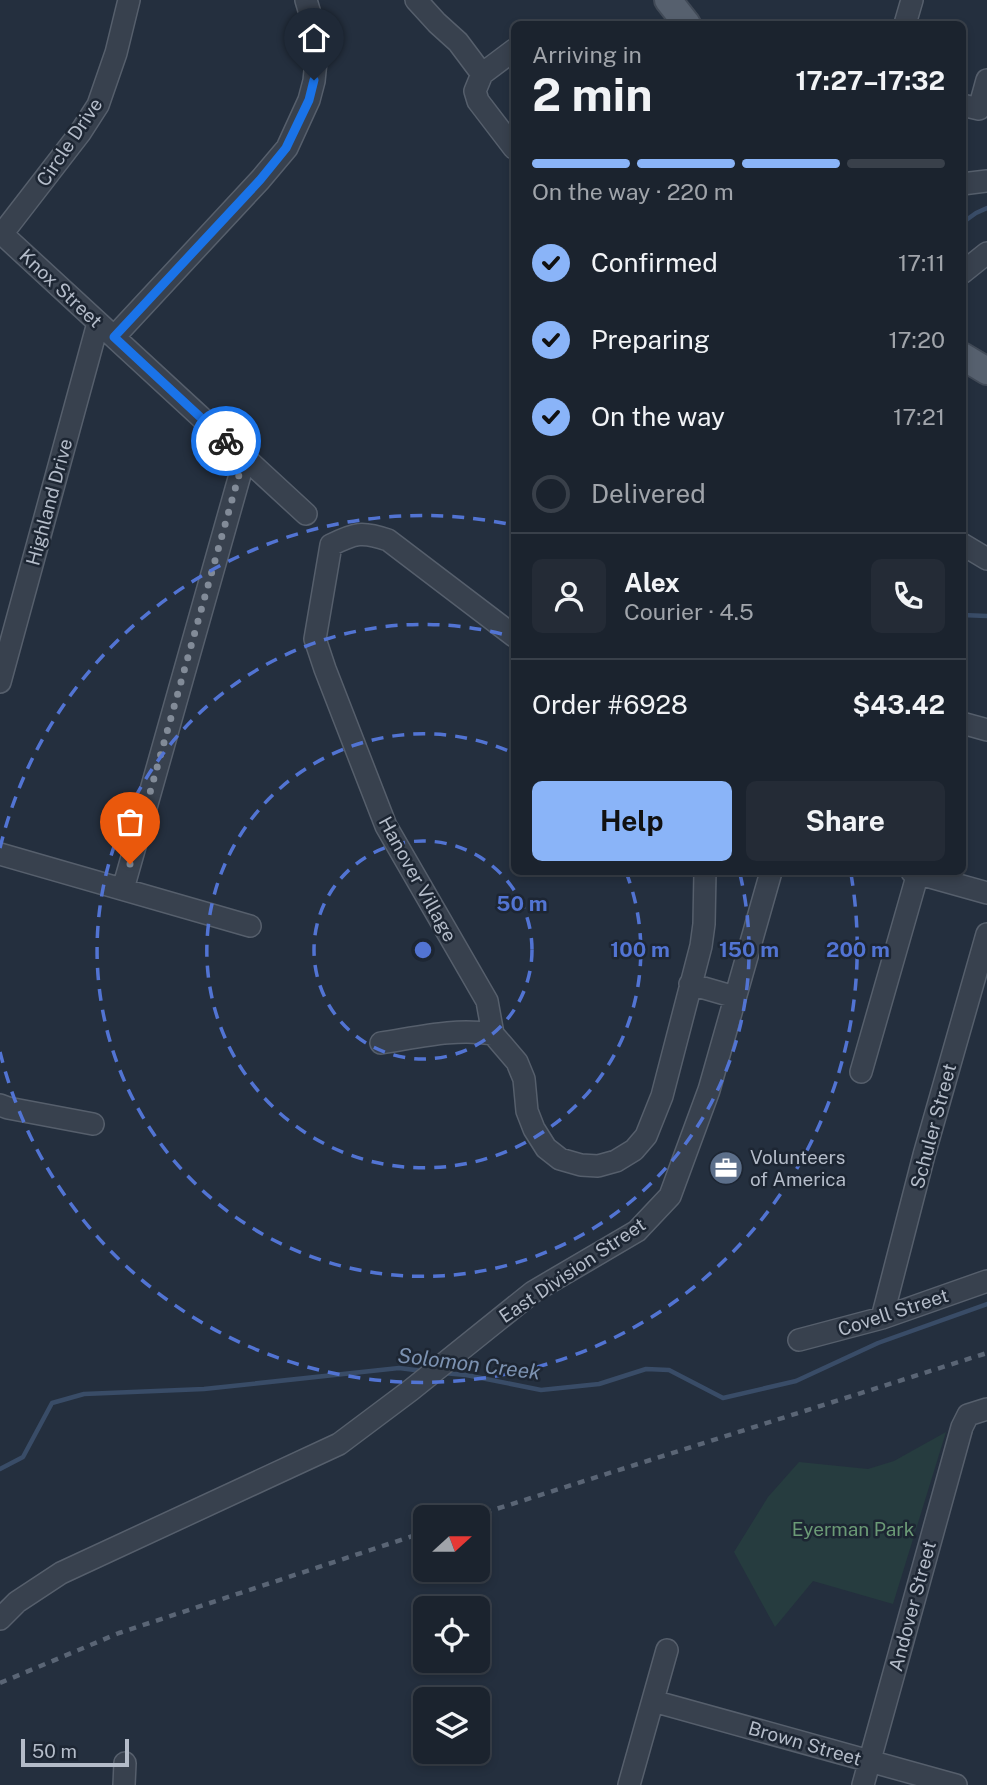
<!DOCTYPE html>
<html lang="en">
<head>
<meta charset="utf-8">
<style>
  body { margin:0; font-family:"Public Sans",sans-serif; background:#242b36; color:#f1f3f6; height:100vh; display:flex; flex-direction:column; font-size:26px; white-space:nowrap }
  * { box-sizing:border-box; margin:0 }
  p { font-size:23px; color:#a0a4aa }
  .icon { flex:none; width:38px; height:38px; fill:none; stroke:currentColor; stroke-width:2; stroke-linecap:round; stroke-linejoin:round }
  .map { position:relative; flex:1; overflow:hidden }
  .drawer { position:absolute; left:511px; top:21px; width:455px; height:854px; display:flex; flex-direction:column; background:#1b232e; border-radius:10px; box-shadow:0 4px 10px #0003,0 0 0 2px #39404a }
  .drawer>* { flex:none }
  .needle { width:46px; rotate:69deg }
  .fabs { position:absolute; left:413px; top:1505px; display:grid; gap:14px }
  .fabs a { display:grid; place-items:center; width:77px; height:77px; border-radius:10px; background:#1b232e; box-shadow:0 4px 10px #0003,0 0 0 2px #39404a; font-size:35px }
  .scale { position:absolute; left:21px; bottom:18px; width:108px; box-sizing:border-box; padding-left:7px; border:4px solid #b4bcc9; border-top:0; font-size:19px; line-height:24px; white-space:nowrap; color:#b4bcc9; -webkit-text-stroke:5px #1d2633; paint-order:stroke }
  .pin { position:absolute; display:grid; place-items:center; width:60px; height:60px; color:#fff; margin:-72px -30px; border-radius:50% 50% 50% 0; rotate:-45deg; box-shadow:0 0 7px #0007 }
  .pin .icon { rotate:45deg }
  .courier { position:absolute; display:grid; place-items:center; width:70px; height:70px; margin:-35px; border:5px solid #1a73e8; border-radius:50%; background:#fff; color:#222; box-shadow:0 2px 9px #0007 }
  .summary em { font-style:normal; font-weight:700 }
  .summary div { display:flex; flex-direction:column-reverse }
  .summary { display:flex; align-items:center; justify-content:space-between; height:119px; padding:0 21px }
  h1 { font-size:46px; font-weight:700; line-height:52px }
  .bar { display:grid; grid-template-columns:repeat(4,1fr); gap:10px 7px; align-content:center; height:84px; padding:0 21px }
  .bar i { height:9px; border-radius:5px; background:#39404a }
  .bar .selected { background:#8ab4f8 }
  .bar p { grid-column:span 4 }
  .line { display:flex; align-items:center; gap:18px; padding:0 21px; border-top:2px solid #39404a }
  .line div { flex:1 }
  .round { display:grid; place-items:center; flex:none; width:74px; height:74px; border-radius:10px; background:#242b36 }
  ol { padding:0 21px; list-style:none }
  li { display:flex; align-items:center; gap:21px; height:77px }
  li p { margin-inline-start:auto }
  li .icon { padding:7px; border-radius:50%; background:#8ab4f8; color:#111; stroke-width:4 }
  li:last-child { color:#a0a4aa }
  li i { width:38px; height:38px; border:4px solid #39404a; border-radius:50% }
  .cta { display:flex; gap:14px; margin-top:auto; padding:14px 21px }
  .cta a { flex:1; height:80px; border-radius:10px; background:#8ab4f8; color:#111; font-size:28px; font-weight:700; line-height:80px; text-align:center }
  .cta a+a { background:#242b36; color:#f1f3f6 }
  .map>svg:first-child { display:block }
  .green { fill:#263c3f }
  .lines { fill:none; stroke-linecap:round; stroke-linejoin:round }
  .stream { stroke:#394c67; stroke-width:4.5 }
  .minor-casing { stroke:#565f6c; stroke-width:24 }
  .major-casing { stroke:#414a57; stroke-width:30 }
  .minor { stroke:#38414e; stroke-width:21 }
  .major { stroke:#56606e; stroke-width:26 }
  .rail { stroke:#5a6575; stroke-width:4.5; stroke-dasharray:7 7; stroke-linecap:butt }
  .done { stroke:#828b98; stroke-width:7; stroke-dasharray:0 12.6 }
  .route { stroke:#1a73e8; stroke-width:9 }
  .ring { fill:none; stroke:#5274d3; stroke-width:3.5; stroke-dasharray:12 9 }
  .labels { text-anchor:middle; stroke-width:5; stroke-linejoin:round; paint-order:stroke }
  .street-label { font-size:19px; fill:#b4bcc9; stroke:#1d2633 }
  .poi-label { font-size:19px; fill:#b4bcc9; stroke:#1d2633; text-anchor:start }
  .park-label { font-size:19px; fill:#6b9a76; stroke:#1d2633 }
  .water-label { font-size:21px; font-style:italic; fill:#7c92b1; stroke:#1d2633 }
  .centre { fill:#5274d3; stroke:#1d2633; stroke-width:3.5 }
  .ring-label { font-size:21px; text-anchor:middle; font-weight:bold; fill:#5274d3; stroke:#1d2633; stroke-width:5; stroke-linejoin:round; paint-order:stroke }
</style>
</head>
<body>
<div class="map">
<svg width="987" height="1785" viewBox="0 0 987 1785">
  <rect width="100%" height="100%" fill="#242f3e"/>
  <path class="green" d="M946,1432L893,1604L813,1581L775,1627L734,1552L768,1497L799,1462L868,1469L894,1461Z"/>
  <g class="lines">
    <path class="stream" d="M962,223L976,213L987,208
      M962,615L987,616
      M443,1373L466,1375L541,1390L599,1384L646,1369L669,1370L723,1398L796,1381L878,1343L987,1304
      M0,1469L23,1457L52,1403L84,1394L204,1389L399,1368L423,1371"/>
    <g class="minor-casing">
      <path id="minor" d="M416,0L437,23L458,42L482,74L514,50
        M905,24L912,0
        M482,74L475,91L478,101L514,148
        M962,105L979,109L987,80
        M962,184L987,181
        M0,232L306,514
        M2,234L80,133L98,105L116,53L129,0
        M962,273L987,253
        M114,337L260,180L287,148L309,100L314,81L316,61V34L306,0
        M962,544L987,559
        M514,636L388,540C362,531 355,533 331,545L315,639L325,669L386,826L487,1001L493,1034L517,1062L524,1079L527,1111L534,1129L546,1148L560,1159L581,1165L598,1166L616,1161L634,1150L646,1136L662,1096L701,946L704,924L705,872
        M0,682L98,323
        M962,723L987,730
        M0,854L250,926
        M912,872L987,893
        M123,889L245,457
        M690,984L735,997
        M381,1043C420,1037 454,1028 493,1034
        M861,1072L918,873
        M0,1105L8,1108L93,1124
        M882,1318L924,1155L987,934
        M799,1340L882,1318L987,1281
        M0,1619L17,1602L61,1573L339,1444L411,1390L533,1292L637,1231L670,1196L709,1090L771,872
        M653,1701L956,1785
        M124,1785L125,1763
        M629,1785L667,1650
        M863,1785L962,1427L968,1415L987,1409"/>
    </g>
    <g class="major-casing">
      <path id="major" d="M668,0L687,24
        M962,356L987,371"/>
    </g>
    <use href="#minor" class="minor"/>
    <use href="#major" class="major"/>
    <path class="rail" d="M471,1517L987,1353
      M0,1683L119,1633L425,1532"/>
  </g>
  <g class="lines">
    <path class="done" d="M130,864L244,457L226,441"/>
    <path class="route" d="M226,441L114,337L260,180L286,148L309,100L314,80"/>
  </g>
  <g class="ring">
    <circle cx="423" cy="950" r="109"/>
    <path d="M626 872A217 217 0 1 1 513 753"/>
    <path d="M740 874A326 326 0 1 1 513 637"/>
    <path d="M0 848A435 435 0 0 1 513 525M851 874A435 435 0 0 1 0 1052"/>
  </g>
  <defs>
    <g id="office-disc" transform="scale(1.75)"><circle r="9.5" fill="#5c6f8a" stroke="#1d2633"/><path d="M-6-3h4V-5.5h4V-3h4V5H-6ZM-1-4.5V-3h2v-1.5ZM-6 0V1H6V0Z" fill="#fff"/></g>
  </defs>
  <g fill-rule="evenodd">
    <use href="#office-disc" x="726" y="1168"/>
  </g>
  <g class="labels">
    <g class="street-label">
      <text transform="translate(69 142) rotate(-56)" y="7">Circle Drive</text>
      <text transform="translate(61 288) rotate(43)" y="7">Knox Street</text>
      <text transform="translate(49 502) rotate(-75)" y="7">Highland Drive</text>
      <text transform="translate(418 879) rotate(61)" y="7">Hanover Village</text>
      <text transform="translate(933 1126) rotate(-75)" y="7">Schuler Street</text>
      <text transform="translate(572 1270) rotate(-34)" y="7">East Division Street</text>
      <text transform="translate(893 1312) rotate(-18)" y="7">Covell Street</text>
      <text transform="translate(912 1606) rotate(-75)" y="7">Andover Street</text>
      <text transform="translate(805 1743) rotate(16)" y="7">Brown Street</text>
    </g>
    <g class="poi-label">
      <text x="750" y="1164">Volunteers<tspan x="750" dy="22">of America</tspan></text>
    </g>
    <g class="park-label">
      <text x="853" y="1536">Eyerman Park</text>
    </g>
    <g class="water-label">
      <text transform="translate(469 1364) rotate(7)" y="7">Solomon Creek</text>
    </g>
  </g>
  <circle cx="423" cy="950" r="10" class="centre"/>
  <g class="ring-label">
    <text x="522" y="911">50 m</text>
    <text x="640" y="957">100 m</text>
    <text x="749" y="957">150 m</text>
    <text x="858" y="957">200 m</text>
  </g>
</svg>
<div class="fabs">
<a><svg class="needle" viewBox="-14 -14 28 28"><path d="M0-13l5 13h-10z" fill="#e53935"/><path d="M0 13l5-13h-10z" fill="#a0a4aa"/></svg></a>
<a><svg class="icon" aria-label="locate" viewBox="0 0 24 24"><circle cx="12" cy="12" r="6"/><path d="M12 2v4M12 18v4M2 12h4M18 12h4"/></svg></a>
<a><svg class="icon" aria-label="layers" viewBox="0 0 24 24"><path d="M12 4l9 5-9 5-9-5zM3 14l9 5 9-5"/></svg></a>
</div>
<div class="scale">50 m</div>
<div class="pin" style="left:130px;top:864px;background:#ea580c"><svg class="icon" aria-label="bag" viewBox="0 0 24 24"><path d="M5 8h14l-1 12H6zM9 8a3 3 0 0 1 6 0"/></svg></div>
<div class="pin" style="left:314px;top:80px;background:#1f2937"><svg class="icon" aria-label="home" viewBox="0 0 24 24"><path d="M3 11l9-7 9 7M6 9v11h12V9"/></svg></div>
<div class="courier" style="left:226px;top:441px"><svg class="icon" aria-label="bike" viewBox="0 0 24 24"><circle cx="6" cy="16" r="4"/><circle cx="18" cy="16" r="4"/><path d="M6 16l4-8h5l3 8M10 8l3 8H6M13 5h3"/></svg></div>
<section class="drawer">
<div class="summary"><div><h1>2 min</h1><p>Arriving in</p></div><em>17:27–17:32</em></div>
<div class="bar"><i class="selected"></i><i class="selected"></i><i class="selected"></i><i></i><p>On the way · 220 m</p></div>
<ol>
<li><svg class="icon" aria-label="check" viewBox="0 0 24 24"><path d="M5 12l5 5 9-10"/></svg>Confirmed<p>17:11</p></li>
<li><svg class="icon" aria-label="check" viewBox="0 0 24 24"><path d="M5 12l5 5 9-10"/></svg>Preparing<p>17:20</p></li>
<li><svg class="icon" aria-label="check" viewBox="0 0 24 24"><path d="M5 12l5 5 9-10"/></svg>On the way<p>17:21</p></li>
<li><i></i>Delivered</li>
</ol>
<div class="line" style="height:126px"><a class="round"><svg class="icon" aria-label="person" viewBox="0 0 24 24"><circle cx="12" cy="8" r="4"/><path d="M4 21q1-7 8-7t8 7"/></svg></a><div><b>Alex</b><p>Courier · 4.5</p></div><a class="round"><svg class="icon" aria-label="phone" viewBox="0 0 24 24"><path d="M5 4h4l2 5-3 2q2 4 5 5l2-3 5 2v4C11 20 4 13 5 4z"/></svg></a></div>
<div class="line" style="height:91px"><div>Order #6928</div><b>$43.42</b></div>
<div class="cta"><a>Help</a><a>Share</a></div>
</section>
</div>
</body>
</html>
